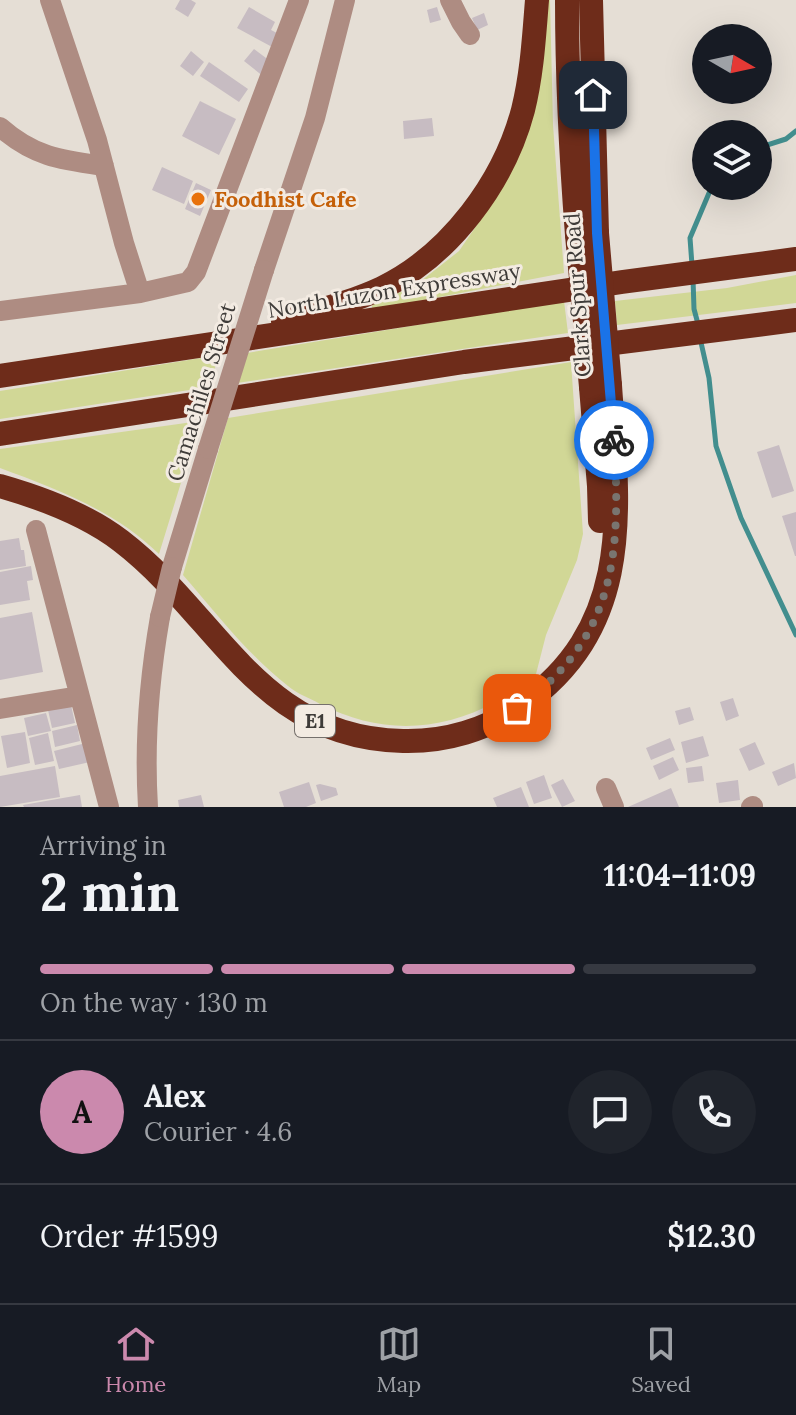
<!DOCTYPE html>
<html lang="en">
<head>
<meta charset="utf-8">
<style>
  body { margin:0; font-family:Lora,serif; background:#20242c; color:#f1f3f6; height:100vh; display:flex; flex-direction:column; font-size:30px; white-space:nowrap }
  * { box-sizing:border-box; margin:0 }
  p { font-size:26px; color:#9ea1a6 }
  .icon { flex:none; width:44px; height:44px; fill:none; stroke:currentColor; stroke-width:2; stroke-linecap:round; stroke-linejoin:round }
  .map { position:relative; height:807px; overflow:hidden }
  .drawer { display:flex; flex-direction:column; background:#171b24; flex:1 }
  .drawer>* { flex:none }
  .needle { width:52px; rotate:99deg }
  .buttons { position:absolute; left:692px; top:24px; display:grid; gap:16px }
  .buttons a { display:grid; place-items:center; width:80px; height:80px; border-radius:50%; background:#171b24; box-shadow:0 8px 32px #0002; font-size:40px }
  .pin { position:absolute; display:grid; place-items:center; width:68px; height:68px; color:#fff; margin:-34px; border-radius:16px; box-shadow:0 4px 12px #0006 }
  .courier { position:absolute; display:grid; place-items:center; width:80px; height:80px; margin:-40px; border:6px solid #1a73e8; border-radius:50%; background:#fff; color:#222; box-shadow:0 2px 10px #0007 }
  .summary em { font-style:normal; font-weight:700 }
  .summary div { display:flex; flex-direction:column-reverse }
  .summary { display:flex; align-items:center; justify-content:space-between; height:136px; padding:0 40px }
  h1 { font-size:52px; font-weight:700; line-height:60px }
  .bar { display:grid; grid-template-columns:repeat(4,1fr); gap:12px 8px; align-content:center; height:96px; padding:0 40px }
  .bar i { height:10px; border-radius:6px; background:#363941 }
  .bar .current { background:#cb89ad }
  .bar p { grid-column:span 4 }
  .line { display:flex; align-items:center; gap:20px; padding:0 40px; border-top:2px solid #363941 }
  .line div { flex:1 }
  .round { display:grid; place-items:center; flex:none; width:84px; height:84px; border-radius:42px; background:#20242c }
  .menu { display:flex; justify-content:space-around; align-items:center; height:112px; border-top:2px solid #363941; background:#171b24; font-size:22px; color:#9ea1a6 }
  .menu a { display:grid; justify-items:center; gap:4px }
  .menu .current { color:#cb89ad }
  .map>svg:first-child { display:block }
  .green { fill:#d1d796 }
  .lines { fill:none; stroke-linecap:round; stroke-linejoin:round }
  .stream { stroke:#428e8e; stroke-width:5 }
  .building { fill:#c7bcc2 }
  .minor { stroke:#ae8c82; stroke-width:20 }
  .highway { stroke:#6e2c1a; stroke-width:24 }
  .minor-bridge { stroke:#ae8c82; stroke-width:20 }
  .highway-bridge { stroke:#6e2c1a; stroke-width:24 }
  .done { stroke:#797570; stroke-width:8; stroke-dasharray:0 14.4 }
  .route { stroke:#1a73e8; stroke-width:10 }
  .food-dot { fill:#e8710a; stroke:#f3ebe2; stroke-width:3 }
  .labels { text-anchor:middle; stroke-width:6; stroke-linejoin:round; paint-order:stroke }
  .shield { fill:#f3ebe2; stroke:#75706c; stroke-width:2 }
  .shield-label { font-size:20px; font-weight:bold; fill:#3f3c39 }
  .food-label { font-size:22px; font-weight:bold; fill:#c56008; stroke:#f3ebe2; text-anchor:start }
  .street-label { font-size:22px; fill:#3f3c39; stroke:#f3ebe2 }
</style>
</head>
<body>
<div class="map">
<svg width="796" height="807" viewBox="0 0 796 807">
  <rect width="100%" height="100%" fill="#e5ded5"/>
  <path class="green" d="M544,0H550L553,125L564,273L372,310V305L416,285L459,251L499,193Z
    M796,275V303L617,325L615,301L727,288Z
    M564,301L568,333L237,383L247,353Z
    M219,355L209,387L0,419V391Z
    M571,362L583,534L577,560L546,635L536,674C523,684 510,695 496,702C437,733 379,734 320,704C310,698 297,694 288,686C248,655 216,613 183,575L228,418Z
    M200,421L159,554C115,511 57,489 0,468V449Z"/>
  <g class="lines">
    <path class="stream" d="M758,148L786,139L796,131
      M692,265L690,238L712,186
      M693,279L694,309L698,324
      M700,338L709,378L716,446L741,518L796,635"/>
  </g>
  <path class="building" d="M180,0H191L196,3L188,17L175,9Z
    M249,7L275,22L271,30L281,35L274,48L237,28Z
    M437,7L441,20L430,23L427,10Z
    M484,13L488,25L477,30L472,18Z
    M254,49L274,64L264,77L244,61Z
    M191,51L204,62L193,76L180,66Z
    M209,62L248,89L239,102L200,76Z
    M200,101L236,119L219,155L182,136Z
    M432,118L434,136L404,139L403,121Z
    M162,167L193,181L184,204L152,190Z
    M196,183L211,190L200,216L185,209Z
    M779,445L794,491L772,498L757,452Z
    M796,512V556H795L782,516Z
    M19,538L21,550H24L26,566L0,570V541Z
    M31,566L33,580L27,581L30,600L0,605V572Z
    M32,612L43,672L0,680V618Z
    M733,698L739,716L726,721L720,702Z
    M71,705L75,723L52,728L48,710Z
    M690,707L694,720L679,725L675,711Z
    M46,713L51,731L28,736L24,718Z
    M77,725L80,741L55,747L52,731Z
    M25,732L30,763L7,768L1,736Z
    M48,733L54,761L35,765L29,738Z
    M703,736L709,756L686,763L681,742Z
    M670,738L675,750L651,760L646,748Z
    M755,742L765,764L749,771L739,749Z
    M86,743L90,762L59,769L54,751Z
    M673,757L679,770L659,780L653,766Z
    M794,763L796,778L778,786L772,772Z
    M55,766L60,797L0,807V776Z
    M702,766L704,781L688,783L686,768Z
    M544,775L552,798L534,804L526,782Z
    M563,779L575,801L562,807L551,785Z
    M738,780L740,800L719,803L716,783Z
    M309,782L316,803L306,807H284L279,792Z
    M320,784L336,788L338,795L321,801L316,785Z
    M521,787L529,807H497L493,798Z
    M671,788L679,807H628Z
    M80,795L82,807H24L23,805Z
    M201,795L204,807H179L178,800Z"/>
  <g class="lines">
    <path class="minor" d="M50,0L97,140L124,243L140,293
      M450,0L461,22L470,35
      M0,127C34,157 61,160 104,166
      M264,270L315,118L345,0
      M0,311L140,293L188,282L196,272L299,0
      M36,530L109,807
      M172,567L208,449
      M0,709L79,696
      M606,788L614,807
      M148,807C144,743 149,680 160,617
      M751,807L753,806"/>
    <path class="highway" d="M567,0C567,79 571,157 577,235
      M591,0L597,233
      M283,321C316,311 350,303 382,288C450,255 504,182 523,110C532,74 534,37 537,0
      M0,376L622,282L796,259
      M591,387L599,486L600,521
      M0,434L464,362L796,320
      M0,486C42,498 86,514 121,541C219,616 258,738 403,741C445,742 487,730 522,705C636,625 618,507 610,385"/>
    <path class="minor-bridge" d="M208,449L264,270
      M160,617L172,567"/>
    <path class="highway-bridge" d="M597,233L610,385
      M577,235L591,387"/>
  </g>
  <g class="lines">
    <path class="done" d="M517,708C617,638 621,552 614,440"/>
    <path class="route" d="M593,95L597,233L614,440"/>
  </g>
  <circle class="food-dot" cx="198" cy="199" r="8"/>
  <g class="labels">
    <rect class="shield" x="295" y="705" width="40" height="32" rx="6"/>
    <g class="shield-label">
      <text x="315" y="728">E1</text>
    </g>
    <g class="food-label">
      <text x="214" y="207">Foodhist Cafe</text>
    </g>
    <g class="street-label">
      <text transform="translate(394 290) rotate(-9)" y="8">North Luzon Expressway</text>
      <text transform="translate(577 295) rotate(-94)" y="8">Clark Spur Road</text>
      <text transform="translate(201 392) rotate(-73)" y="8">Camachiles Street</text>
    </g>
  </g>
</svg>
<div class="buttons">
<a><svg class="needle" viewBox="-14 -14 28 28"><path d="M0-13l5 13h-10z" fill="#e53935"/><path d="M0 13l5-13h-10z" fill="#9ea1a6"/></svg></a>
<a><svg class="icon" aria-label="layers" viewBox="0 0 24 24"><path d="M12 4l9 5-9 5-9-5zM3 14l9 5 9-5"/></svg></a>
</div>
<div class="pin" style="left:517px;top:708px;background:#ea580c"><svg class="icon" aria-label="bag" viewBox="0 0 24 24"><path d="M5 8h14l-1 12H6zM9 8a3 3 0 0 1 6 0"/></svg></div>
<div class="pin" style="left:593px;top:95px;background:#1f2937"><svg class="icon" aria-label="home" viewBox="0 0 24 24"><path d="M3 11l9-7 9 7M6 9v11h12V9"/></svg></div>
<div class="courier" style="left:614px;top:440px"><svg class="icon" aria-label="bike" viewBox="0 0 24 24"><circle cx="6" cy="16" r="4"/><circle cx="18" cy="16" r="4"/><path d="M6 16l4-8h5l3 8M10 8l3 8H6M13 5h3"/></svg></div>
</div>
<section class="drawer">
<div class="summary"><div><h1>2 min</h1><p>Arriving in</p></div><em>11:04–11:09</em></div>
<div class="bar"><i class="current"></i><i class="current"></i><i class="current"></i><i></i><p>On the way · 130 m</p></div>
<div class="line" style="height:144px"><b class="round" style="background:#cb89ad;color:#111">A</b><div><b>Alex</b><p>Courier · 4.6</p></div><a class="round"><svg class="icon" aria-label="chat" viewBox="0 0 24 24"><path d="M4 5h16v11H9l-5 4z"/></svg></a><a class="round"><svg class="icon" aria-label="phone" viewBox="0 0 24 24"><path d="M5 4h4l2 5-3 2q2 4 5 5l2-3 5 2v4C11 20 4 13 5 4z"/></svg></a></div>
<div class="line" style="height:104px"><div>Order #1599</div><b>$12.30</b></div>
</section>
<nav class="menu">
<a class="current"><svg class="icon" aria-label="home" viewBox="0 0 24 24"><path d="M3 11l9-7 9 7M6 9v11h12V9"/></svg>Home</a>
<a><svg class="icon" aria-label="map" viewBox="0 0 24 24"><path d="M3 6l6-2 6 2 6-2v14l-6 2-6-2-6 2zM9 4v14M15 6v14"/></svg>Map</a>
<a><svg class="icon" aria-label="saved" viewBox="0 0 24 24"><path d="M7 4h10v16l-5-4-5 4z"/></svg>Saved</a>
</nav>
</body>
</html>
